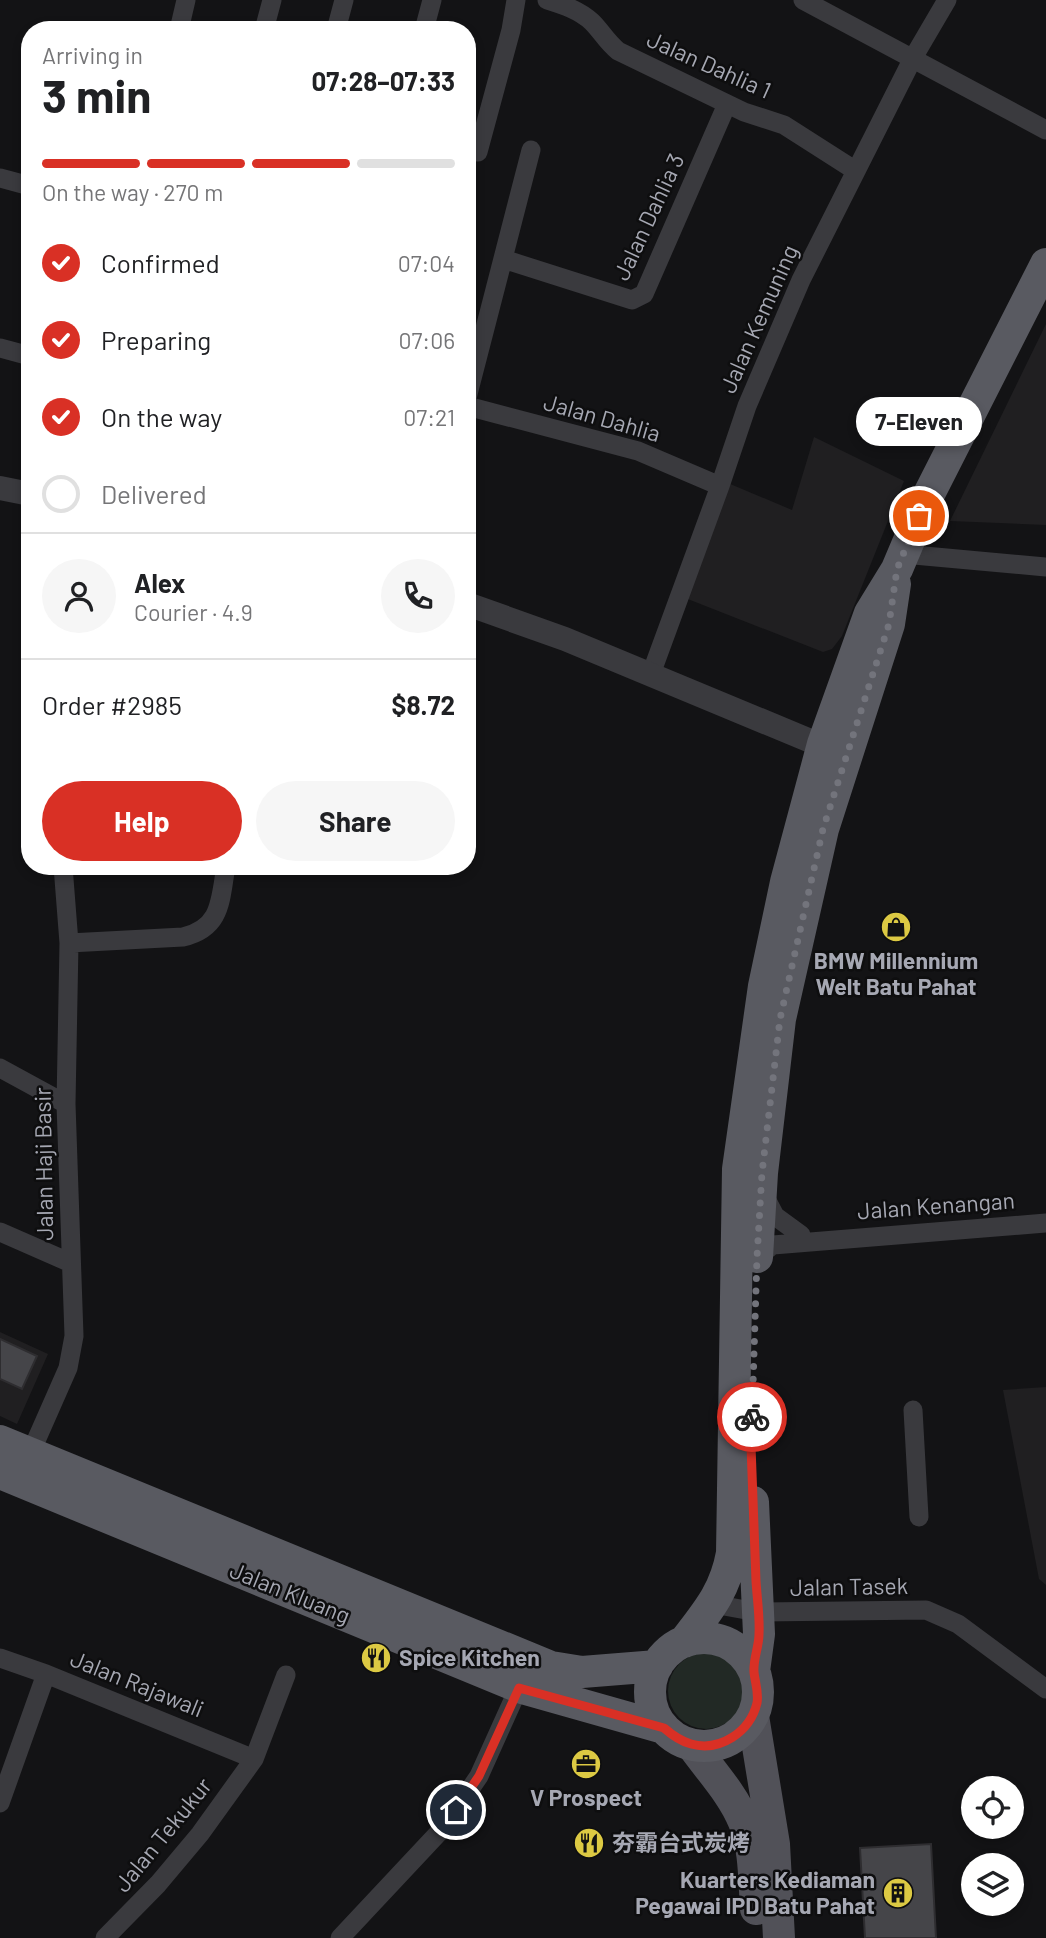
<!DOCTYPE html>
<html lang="en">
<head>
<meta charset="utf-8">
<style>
  body { margin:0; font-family:Barlow,"Noto Sans SC",sans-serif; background:#f6f6f6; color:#202124; height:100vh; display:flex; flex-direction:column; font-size:26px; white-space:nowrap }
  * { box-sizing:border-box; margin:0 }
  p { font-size:23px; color:#757577 }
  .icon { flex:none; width:38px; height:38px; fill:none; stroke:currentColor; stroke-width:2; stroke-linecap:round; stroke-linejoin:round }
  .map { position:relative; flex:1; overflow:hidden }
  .drawer { position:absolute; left:21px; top:21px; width:455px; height:854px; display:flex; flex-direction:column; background:#fff; border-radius:28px; box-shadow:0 4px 10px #0003 }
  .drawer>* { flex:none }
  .controls { position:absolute; left:961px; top:1776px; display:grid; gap:14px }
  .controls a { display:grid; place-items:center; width:63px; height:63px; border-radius:50%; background:#fff; box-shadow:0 4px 10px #0003; font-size:35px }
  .pin { position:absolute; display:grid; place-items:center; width:60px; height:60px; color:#fff; margin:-30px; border:4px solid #fff; border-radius:50%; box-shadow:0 2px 7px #0007 }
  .courier { position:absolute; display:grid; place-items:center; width:70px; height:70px; margin:-35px; border:5px solid #d93025; border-radius:50%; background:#fff; color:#222; box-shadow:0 2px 9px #0007 }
  .bubble { position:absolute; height:49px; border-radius:24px; background:#fff; box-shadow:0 4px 10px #0003; font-size:23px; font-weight:700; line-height:49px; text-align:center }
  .overview em { font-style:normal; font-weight:700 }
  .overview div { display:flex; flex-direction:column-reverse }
  .overview { display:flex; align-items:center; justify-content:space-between; height:119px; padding:0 21px }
  h1 { font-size:46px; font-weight:700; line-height:52px }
  .bar { display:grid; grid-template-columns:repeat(4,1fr); gap:10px 7px; align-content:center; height:84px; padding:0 21px }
  .bar i { height:9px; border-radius:5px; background:#e0e0e0 }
  .bar .on { background:#d93025 }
  .bar p { grid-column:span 4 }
  .line { display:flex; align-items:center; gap:18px; padding:0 21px; border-top:2px solid #e0e0e0 }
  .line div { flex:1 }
  .round { display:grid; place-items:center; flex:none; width:74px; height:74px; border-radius:37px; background:#f6f6f6 }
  ol { padding:0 21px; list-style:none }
  li { display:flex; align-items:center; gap:21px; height:77px }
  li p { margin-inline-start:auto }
  li .icon { padding:7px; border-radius:50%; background:#d93025; color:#fff; stroke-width:4 }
  li:last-child { color:#757577 }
  li i { width:38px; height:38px; border:4px solid #e0e0e0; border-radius:50% }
  .primary-button { display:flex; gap:14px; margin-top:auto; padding:14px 21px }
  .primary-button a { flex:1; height:80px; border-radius:42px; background:#d93025; color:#fff; font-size:28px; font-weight:700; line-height:80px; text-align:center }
  .primary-button a+a { background:#f6f6f6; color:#202124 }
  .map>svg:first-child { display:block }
  .built { fill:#201f21 }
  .green { fill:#222925 }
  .building { fill:#454549; stroke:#2e2d30; stroke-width:2 }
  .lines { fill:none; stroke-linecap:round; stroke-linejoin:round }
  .minor { stroke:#3a3a3e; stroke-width:19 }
  .tertiary { stroke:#3a3a3e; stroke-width:24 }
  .primary { stroke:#515158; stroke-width:32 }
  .trunk { stroke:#595a61; stroke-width:32 }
  .done { stroke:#73747c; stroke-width:7; stroke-dasharray:0 12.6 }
  .route { stroke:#d93025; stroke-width:9 }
  .labels { text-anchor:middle; stroke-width:5; stroke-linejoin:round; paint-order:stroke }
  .street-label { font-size:23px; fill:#a6a8b3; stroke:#0e0e0f }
  .poi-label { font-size:23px; font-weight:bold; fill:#a6a8b3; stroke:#0e0e0f }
</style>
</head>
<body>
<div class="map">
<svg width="1046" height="1938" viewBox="0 0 1046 1938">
  <rect width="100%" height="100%" fill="#131315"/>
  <path class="built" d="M1046,324V525L950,521Z
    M814,437L904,481L842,636L832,649L823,652L675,594L716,478L792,510Z
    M0,1332L48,1354L17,1424L0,1416Z
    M1046,1387V1585L1039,1579L1003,1390Z"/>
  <path class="green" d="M668 1691a38 38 0 1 1 76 0a38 38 0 1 1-76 0Z"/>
  <path class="building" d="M0,1339L37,1356L22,1389L0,1379Z
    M931,1844L936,1938H865L860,1848Z"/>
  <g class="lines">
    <path class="minor" d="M547,0C563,5 579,10 592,22C602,32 606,41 618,51L744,112L784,125L856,171
      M803,0L1046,130
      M179,30L186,0
      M264,30L272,0
      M336,30L344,0
      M424,30L432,0
      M478,152L511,30L516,0
      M0,178L30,186
      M503,259L632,300L644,294L727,104
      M0,348L30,356
      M467,398L531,150
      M467,406L638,451L720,486
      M903,554L1046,567
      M651,674L720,486L747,406L801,280L913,58L947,0
      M69,943L183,937C222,928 220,900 226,866
      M0,1068L66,1104
      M763,1193L775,1216L801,1235
      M0,1232L71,1263
      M757,1257L773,1245L1046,1223
      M913,1410L919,1517
      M31,1452L68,1368L74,1336L66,1104L69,943L63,866
      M713,1604L757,1612L926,1610L958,1624L1046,1689
      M0,1658L46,1674L254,1759
      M0,1803L46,1674
      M105,1938L158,1884L200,1834L254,1759L286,1675
      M340,1938L444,1827L479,1776L519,1687"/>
    <path class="tertiary" d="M0,488L30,494
      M467,604L565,639L837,752"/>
    <path class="primary" d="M753,1716L774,1844L779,1938
      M692,1745C709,1769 733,1794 744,1822C755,1848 754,1880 756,1909"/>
    <path class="trunk" d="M757,1257L762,1173L780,1019L823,829L889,624L895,584
      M0,1441L551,1667L582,1672L657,1666
      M0,1473L519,1687L664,1728
      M753,1502L759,1634L754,1671
      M650 1692a54 54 0 1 1 108 0a54 54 0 1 1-108 0Z
      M684,1642C707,1612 725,1592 732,1553L738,1169L764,986L786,882L823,744L870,613L897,569L927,498L1046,264"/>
  </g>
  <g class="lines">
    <path class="done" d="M752,1417L757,1257L762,1173L780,1019L823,829L889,624L897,569L919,516"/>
    <path class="route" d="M456,1810L479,1776L519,1688L664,1728C672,1735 680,1741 691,1744C720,1752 750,1732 757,1703C759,1692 755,1683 754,1672C753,1659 759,1647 759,1634C760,1617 757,1598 756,1581C754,1536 753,1491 751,1446L752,1417"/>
  </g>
  <defs>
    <g id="shop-disc" transform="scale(1.575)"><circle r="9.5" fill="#dcc943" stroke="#0e0e0f"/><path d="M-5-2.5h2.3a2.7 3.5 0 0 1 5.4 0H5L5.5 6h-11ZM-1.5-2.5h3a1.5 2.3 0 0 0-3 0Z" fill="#111"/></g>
    <g id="restaurant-disc" transform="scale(1.575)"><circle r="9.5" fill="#dcc943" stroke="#0e0e0f"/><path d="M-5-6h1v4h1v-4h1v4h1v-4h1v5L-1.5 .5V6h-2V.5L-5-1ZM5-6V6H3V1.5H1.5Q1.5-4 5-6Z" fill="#111"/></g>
    <g id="office-disc" transform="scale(1.575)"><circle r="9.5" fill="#dcc943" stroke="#0e0e0f"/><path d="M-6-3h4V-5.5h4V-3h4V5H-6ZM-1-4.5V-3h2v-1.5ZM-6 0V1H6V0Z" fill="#111"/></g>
    <g id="building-disc" transform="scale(1.575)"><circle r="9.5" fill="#dcc943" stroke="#0e0e0f"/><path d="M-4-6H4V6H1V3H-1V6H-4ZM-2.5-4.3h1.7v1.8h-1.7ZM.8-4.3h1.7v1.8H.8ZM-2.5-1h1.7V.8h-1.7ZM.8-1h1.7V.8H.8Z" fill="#111"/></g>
  </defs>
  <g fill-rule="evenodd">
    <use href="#shop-disc" x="896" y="927"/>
    <use href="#restaurant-disc" x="376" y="1658"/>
    <use href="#office-disc" x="586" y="1764"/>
    <use href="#restaurant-disc" x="589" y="1843"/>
    <use href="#building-disc" x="898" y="1893"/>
  </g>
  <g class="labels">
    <g class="street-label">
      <text transform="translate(709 65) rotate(24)" y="8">Jalan Dahlia 1</text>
      <text transform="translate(649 217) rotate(-65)" y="8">Jalan Dahlia 3</text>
      <text transform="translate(759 319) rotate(-66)" y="8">Jalan Kemuning</text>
      <text transform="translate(602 418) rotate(16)" y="8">Jalan Dahlia</text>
      <text transform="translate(44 1164) rotate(-91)" y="8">Jalan Haji Basir</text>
      <text transform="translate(936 1206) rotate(-4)" y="8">Jalan Kenangan</text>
      <text transform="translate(849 1587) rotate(-1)" y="8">Jalan Tasek</text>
      <text transform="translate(290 1593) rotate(22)" y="8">Jalan Kluang</text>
      <text transform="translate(137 1684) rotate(22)" y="8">Jalan Rajawali</text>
      <text transform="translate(163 1835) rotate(-51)" y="8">Jalan Tekukur</text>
    </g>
    <g class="poi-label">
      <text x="896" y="969">BMW Millennium<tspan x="896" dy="26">Welt Batu Pahat</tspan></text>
      <text x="399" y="1666" text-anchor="start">Spice Kitchen</text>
      <text x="586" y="1806">V Prospect</text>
      <text x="612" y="1851" text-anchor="start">夯霸台式炭烤</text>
      <text x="875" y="1888" text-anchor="end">Kuarters Kediaman<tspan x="875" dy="26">Pegawai IPD Batu Pahat</tspan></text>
    </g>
  </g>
</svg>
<div class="controls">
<a><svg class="icon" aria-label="locate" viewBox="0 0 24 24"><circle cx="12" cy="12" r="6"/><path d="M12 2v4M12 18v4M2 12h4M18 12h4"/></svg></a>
<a><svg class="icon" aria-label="layers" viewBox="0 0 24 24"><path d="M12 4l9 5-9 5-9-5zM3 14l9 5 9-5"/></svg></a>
</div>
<div class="pin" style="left:919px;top:516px;background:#ea580c"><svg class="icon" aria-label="bag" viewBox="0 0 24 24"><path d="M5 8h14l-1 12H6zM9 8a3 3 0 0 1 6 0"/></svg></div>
<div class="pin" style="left:456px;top:1810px;background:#1f2937"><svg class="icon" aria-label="home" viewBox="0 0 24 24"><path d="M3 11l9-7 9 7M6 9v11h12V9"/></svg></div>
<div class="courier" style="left:752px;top:1417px"><svg class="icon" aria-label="bike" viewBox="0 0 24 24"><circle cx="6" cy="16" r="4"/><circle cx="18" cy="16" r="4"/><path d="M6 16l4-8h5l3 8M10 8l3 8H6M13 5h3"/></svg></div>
<div class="bubble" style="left:856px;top:397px;width:126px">7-Eleven</div>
<section class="drawer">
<div class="overview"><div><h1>3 min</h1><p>Arriving in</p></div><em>07:28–07:33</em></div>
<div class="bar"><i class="on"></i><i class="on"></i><i class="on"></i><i></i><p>On the way · 270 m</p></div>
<ol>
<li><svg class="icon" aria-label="check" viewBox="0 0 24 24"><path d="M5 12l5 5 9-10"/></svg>Confirmed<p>07:04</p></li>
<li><svg class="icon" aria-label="check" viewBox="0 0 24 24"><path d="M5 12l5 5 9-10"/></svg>Preparing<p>07:06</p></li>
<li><svg class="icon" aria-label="check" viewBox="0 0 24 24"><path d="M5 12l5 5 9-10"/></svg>On the way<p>07:21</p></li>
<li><i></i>Delivered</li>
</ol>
<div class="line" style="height:126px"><a class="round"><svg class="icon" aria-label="person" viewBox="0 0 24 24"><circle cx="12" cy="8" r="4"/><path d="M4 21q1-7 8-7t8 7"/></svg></a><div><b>Alex</b><p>Courier · 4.9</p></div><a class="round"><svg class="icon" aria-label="phone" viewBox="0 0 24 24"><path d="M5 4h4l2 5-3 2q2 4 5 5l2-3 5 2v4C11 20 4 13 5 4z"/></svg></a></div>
<div class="line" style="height:91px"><div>Order #2985</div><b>$8.72</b></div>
<div class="primary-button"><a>Help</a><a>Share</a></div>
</section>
</div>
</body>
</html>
